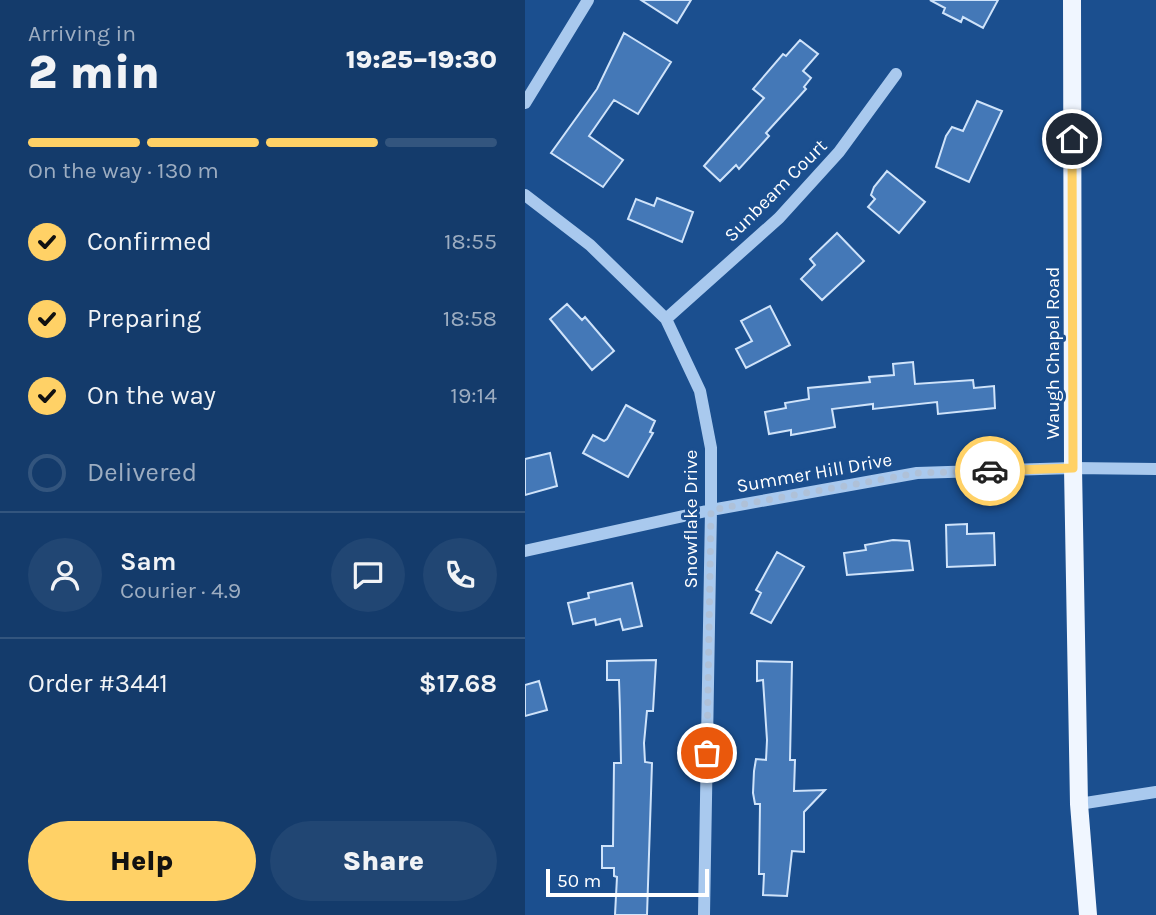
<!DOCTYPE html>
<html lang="en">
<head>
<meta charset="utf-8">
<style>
  body { margin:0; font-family:Karla,sans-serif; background:#214673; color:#f1f3f6; height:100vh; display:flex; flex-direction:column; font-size:26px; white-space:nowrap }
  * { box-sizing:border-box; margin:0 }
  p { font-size:23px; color:#9dadc1 }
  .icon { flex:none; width:38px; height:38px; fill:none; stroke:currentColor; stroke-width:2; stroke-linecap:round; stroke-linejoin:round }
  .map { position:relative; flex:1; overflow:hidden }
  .panel { display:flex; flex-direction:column; background:#143b6b; width:525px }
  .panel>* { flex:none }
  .scale { position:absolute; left:21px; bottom:18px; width:163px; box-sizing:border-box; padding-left:7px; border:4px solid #fff; border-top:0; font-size:19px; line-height:24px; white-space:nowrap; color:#fff; -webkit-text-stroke:5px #1b4f8f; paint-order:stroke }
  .pin { position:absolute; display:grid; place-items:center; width:60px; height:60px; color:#fff; margin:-30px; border:4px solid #fff; border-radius:50%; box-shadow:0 2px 7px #0007 }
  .courier { position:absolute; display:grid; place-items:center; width:70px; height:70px; margin:-35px; border:5px solid #ffd166; border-radius:50%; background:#fff; color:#222; box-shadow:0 2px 9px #0007 }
  .summary em { font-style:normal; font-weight:800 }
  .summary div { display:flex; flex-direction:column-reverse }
  .summary { display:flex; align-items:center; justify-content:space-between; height:119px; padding:0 28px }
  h1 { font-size:46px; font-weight:800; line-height:52px }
  .bar { display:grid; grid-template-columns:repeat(4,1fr); gap:10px 7px; align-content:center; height:84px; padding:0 28px }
  .bar i { height:9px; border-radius:5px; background:#33557e }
  .bar .on { background:#ffd166 }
  .bar p { grid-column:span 4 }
  .line { display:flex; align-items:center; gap:18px; padding:0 28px; border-top:2px solid #33557e }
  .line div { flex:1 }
  .round { display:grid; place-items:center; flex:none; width:74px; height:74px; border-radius:37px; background:#214673 }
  ol { padding:0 28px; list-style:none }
  li { display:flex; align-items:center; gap:21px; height:77px }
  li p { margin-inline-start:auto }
  li .icon { padding:7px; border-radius:50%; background:#ffd166; color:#111; stroke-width:4 }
  li:last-child { color:#9dadc1 }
  li i { width:38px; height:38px; border:4px solid #33557e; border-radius:50% }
  .button { display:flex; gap:14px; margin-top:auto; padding:14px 28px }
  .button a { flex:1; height:80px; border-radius:42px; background:#ffd166; color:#111; font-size:28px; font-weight:800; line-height:80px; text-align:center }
  .button a+a { background:#214673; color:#f1f3f6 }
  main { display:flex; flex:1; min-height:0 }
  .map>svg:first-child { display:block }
  .building { fill:#4478b7; stroke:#cfe3fa; stroke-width:2 }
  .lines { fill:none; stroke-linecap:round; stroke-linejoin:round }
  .minor { stroke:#a9c9ee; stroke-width:12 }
  .major { stroke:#f0f6ff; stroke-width:18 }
  .done { stroke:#afc1d8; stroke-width:7; stroke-dasharray:0 12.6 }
  .route { stroke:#ffd166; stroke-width:9 }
  .labels { text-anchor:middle; stroke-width:6; stroke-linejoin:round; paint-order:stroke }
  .street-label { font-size:19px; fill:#fff; stroke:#1b4f8f }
</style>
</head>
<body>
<main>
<section class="panel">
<div class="summary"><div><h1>2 min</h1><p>Arriving in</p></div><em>19:25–19:30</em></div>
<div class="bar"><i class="on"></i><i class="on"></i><i class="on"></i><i></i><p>On the way · 130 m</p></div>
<ol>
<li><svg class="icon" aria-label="check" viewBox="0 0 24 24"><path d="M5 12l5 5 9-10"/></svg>Confirmed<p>18:55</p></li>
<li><svg class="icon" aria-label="check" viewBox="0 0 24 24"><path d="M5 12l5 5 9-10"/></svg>Preparing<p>18:58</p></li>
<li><svg class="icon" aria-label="check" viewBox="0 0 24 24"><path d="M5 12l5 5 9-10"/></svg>On the way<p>19:14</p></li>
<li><i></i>Delivered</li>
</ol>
<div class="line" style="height:126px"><a class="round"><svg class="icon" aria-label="person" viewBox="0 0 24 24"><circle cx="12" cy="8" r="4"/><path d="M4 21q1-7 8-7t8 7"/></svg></a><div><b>Sam</b><p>Courier · 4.9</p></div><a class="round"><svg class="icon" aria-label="chat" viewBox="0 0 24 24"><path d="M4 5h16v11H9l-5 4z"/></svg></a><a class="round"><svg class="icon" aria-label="phone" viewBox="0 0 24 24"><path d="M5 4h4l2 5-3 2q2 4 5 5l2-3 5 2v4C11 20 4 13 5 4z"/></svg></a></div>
<div class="line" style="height:91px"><div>Order #3441</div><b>$17.68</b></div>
<div class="button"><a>Help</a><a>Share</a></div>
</section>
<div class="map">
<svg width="631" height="915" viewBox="0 0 631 915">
  <rect width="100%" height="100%" fill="#1b4f8f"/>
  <path class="building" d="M116,0H166L152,23Z
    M405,0H473L458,28L438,17L436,22L418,13L420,8Z
    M99,33L146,62L113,114L89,100L64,136L98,160L78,187L26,153L72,89Z
    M275,40L293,54L278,71L286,78L279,87L281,89L241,133L244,136L214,169L211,165L195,181L179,166L239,98L228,89L258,54L261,56Z
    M452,101L477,111L444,182L411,167L421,136L427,127L438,131Z
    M362,171L400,202L374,233L343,207L350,199L346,195L349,187Z
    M132,198L168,212L157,242L103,219L111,199L129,206Z
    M312,233L339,261L297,300L276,279L290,265L285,259Z
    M42,304L57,320L60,317L89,351L67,370L25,319Z
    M245,306L265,345L221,368L211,349L227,341L216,321Z
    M388,362L390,384L448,380L449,388L469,386L470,408L413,414L412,402L348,409V404L307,409L310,427L266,435V430L244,434L240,412L261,408L260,403L284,399L283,388L345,382L344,377L369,375L368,364Z
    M101,405L130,421L125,432L128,433L103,477L58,453L68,435L79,441L82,439Z
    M25,453L32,486L0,495V459Z
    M442,524V534L469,533L470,565L422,567L421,525Z
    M368,540L384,541L388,570L322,575L319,553L341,550L340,545Z
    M252,552L279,567L246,623L226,613L236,593L231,590Z
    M107,583L117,626L98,630L95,619L71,625L70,619L48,624L43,603L64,598L63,593Z
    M131,660L128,711H122L119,743L120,762L127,763L122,915H90L92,877L89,876V868H77V846H88L89,763H96L95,711L94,680H82V661Z
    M232,661L267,662L265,760H270L269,791L300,790L279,812V852L267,851L262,896L238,895L239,874H234L235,804H230L228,793L229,771L231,759L241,760L242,740L238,680L232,681Z
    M14,681L22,710L0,716V685Z"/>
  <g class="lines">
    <path class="minor" d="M0,103L63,0
      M0,195L65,245L141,319L175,391L186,448V510L179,915
      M141,319L254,218L314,152L371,74
      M0,551L186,510L392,473L548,468L631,469
      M554,804L631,792"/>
    <path class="major" d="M547,0L548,468L554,804L563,915"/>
  </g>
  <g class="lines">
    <path class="done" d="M182,753L186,510L392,473L465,471"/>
    <path class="route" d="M465,471L548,468L547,139"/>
  </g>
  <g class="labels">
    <g class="street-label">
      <text transform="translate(250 190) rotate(-45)" y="7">Sunbeam Court</text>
      <text transform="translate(527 353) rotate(-90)" y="7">Waugh Chapel Road</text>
      <text transform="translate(289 472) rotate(-10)" y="7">Summer Hill Drive</text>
      <text transform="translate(165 519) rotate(-90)" y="7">Snowflake Drive</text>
    </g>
  </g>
</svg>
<div class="scale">50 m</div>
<div class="pin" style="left:182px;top:753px;background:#ea580c"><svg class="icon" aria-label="bag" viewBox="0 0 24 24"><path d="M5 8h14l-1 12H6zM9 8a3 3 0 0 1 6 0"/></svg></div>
<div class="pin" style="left:547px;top:139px;background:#1f2937"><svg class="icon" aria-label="home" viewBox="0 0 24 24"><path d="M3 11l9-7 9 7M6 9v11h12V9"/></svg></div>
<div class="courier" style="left:465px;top:471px"><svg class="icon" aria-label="car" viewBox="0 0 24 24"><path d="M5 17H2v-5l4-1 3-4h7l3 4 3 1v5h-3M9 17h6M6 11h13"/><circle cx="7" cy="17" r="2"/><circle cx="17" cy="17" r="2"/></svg></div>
</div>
</main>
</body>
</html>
